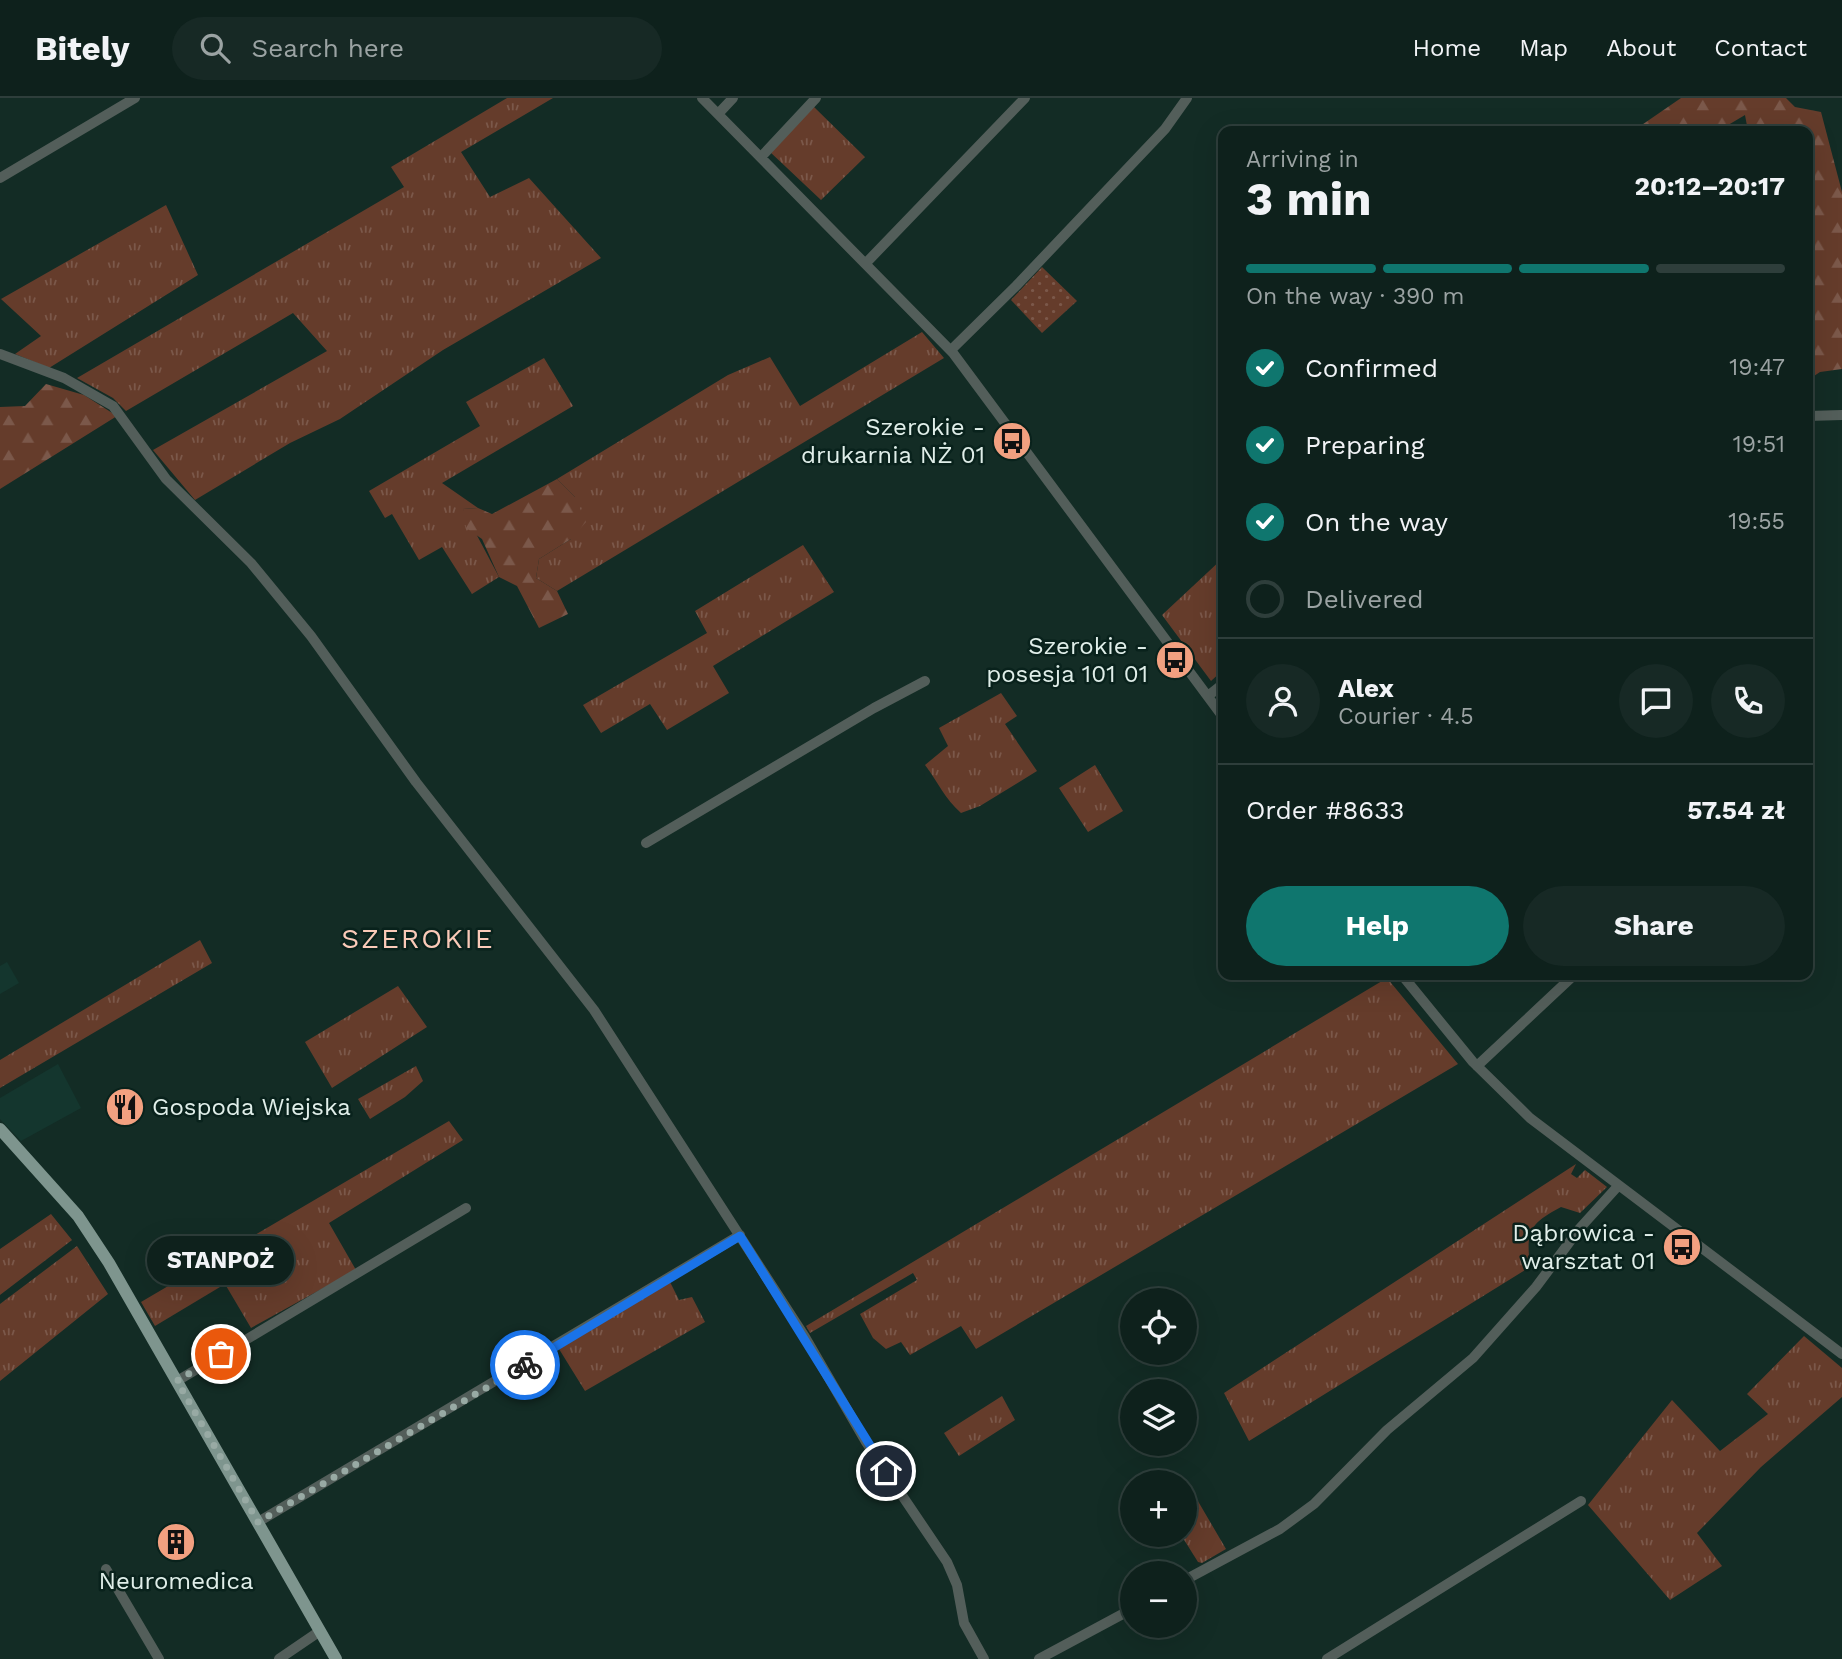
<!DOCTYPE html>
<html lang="en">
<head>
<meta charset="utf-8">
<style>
  body { margin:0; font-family:"Work Sans",sans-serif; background:#172925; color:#f1f3f6; height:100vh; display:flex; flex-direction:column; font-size:26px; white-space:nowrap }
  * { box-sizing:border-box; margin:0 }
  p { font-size:23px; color:#9ba3a3 }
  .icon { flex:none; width:38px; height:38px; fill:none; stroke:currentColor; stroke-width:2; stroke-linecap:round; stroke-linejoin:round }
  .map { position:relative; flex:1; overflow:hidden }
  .sheet { position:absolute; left:1218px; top:28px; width:595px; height:854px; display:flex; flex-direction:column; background:#0e211c; border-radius:14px; box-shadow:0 7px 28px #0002,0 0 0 2px #2e3e3b }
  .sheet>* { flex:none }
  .tools { position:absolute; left:1120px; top:1190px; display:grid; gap:14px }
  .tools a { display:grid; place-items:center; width:77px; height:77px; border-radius:50%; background:#0e211c; box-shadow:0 7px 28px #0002,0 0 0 2px #2e3e3b; font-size:35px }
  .pin { position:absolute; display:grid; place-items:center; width:60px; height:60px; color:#fff; margin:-30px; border:4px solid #fff; border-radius:50%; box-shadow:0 2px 7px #0007 }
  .courier { position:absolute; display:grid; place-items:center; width:70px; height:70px; margin:-35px; border:5px solid #1a73e8; border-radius:50%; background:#fff; color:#222; box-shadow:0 2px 9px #0007 }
  .bubble { position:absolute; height:49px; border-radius:24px; background:#0e211c; box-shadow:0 7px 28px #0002,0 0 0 2px #2e3e3b; font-size:23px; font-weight:700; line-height:49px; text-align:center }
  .head em { font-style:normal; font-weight:700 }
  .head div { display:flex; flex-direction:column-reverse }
  .head { display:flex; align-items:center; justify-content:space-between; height:119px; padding:0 28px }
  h1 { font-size:46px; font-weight:700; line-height:52px }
  .bar { display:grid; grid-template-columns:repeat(4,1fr); gap:10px 7px; align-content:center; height:84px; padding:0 28px }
  .bar i { height:9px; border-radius:5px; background:#2e3e3b }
  .bar .on { background:#0f766e }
  .bar p { grid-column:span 4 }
  .line { display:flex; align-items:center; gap:18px; padding:0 28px; border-top:2px solid #2e3e3b }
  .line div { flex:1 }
  .round { display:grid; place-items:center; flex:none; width:74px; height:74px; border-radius:37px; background:#172925 }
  ol { padding:0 28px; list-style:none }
  li { display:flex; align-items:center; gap:21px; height:77px }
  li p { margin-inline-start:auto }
  li .icon { padding:7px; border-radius:50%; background:#0f766e; color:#fff; stroke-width:4 }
  li:last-child { color:#9ba3a3 }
  li i { width:38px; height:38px; border:4px solid #2e3e3b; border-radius:50% }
  .cta { display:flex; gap:14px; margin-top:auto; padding:14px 28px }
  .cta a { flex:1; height:80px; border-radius:42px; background:#0f766e; color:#fff; font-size:28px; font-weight:700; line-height:80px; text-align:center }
  .cta a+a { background:#172925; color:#f1f3f6 }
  header { display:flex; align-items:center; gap:42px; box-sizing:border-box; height:98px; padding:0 35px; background:#0e211c; border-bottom:2px solid #2e3e3b }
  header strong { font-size:33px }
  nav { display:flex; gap:38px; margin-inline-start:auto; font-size:24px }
  .search { width:490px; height:63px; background:#172925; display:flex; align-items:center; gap:18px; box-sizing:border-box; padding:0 24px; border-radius:38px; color:#9ba3a3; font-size:26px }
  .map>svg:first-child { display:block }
  .built { fill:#14362e }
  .grass { fill:url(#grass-tufts) }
  .forest { fill:url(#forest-firs) }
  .garden { fill:url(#garden-dots) }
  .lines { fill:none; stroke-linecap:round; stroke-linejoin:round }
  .minor { stroke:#535e5a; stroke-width:10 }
  .major { stroke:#7e958e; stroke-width:12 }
  .done { stroke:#98aaa4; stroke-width:7; stroke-dasharray:0 12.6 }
  .route { stroke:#1a73e8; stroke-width:9 }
  .labels { text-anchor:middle; stroke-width:5; stroke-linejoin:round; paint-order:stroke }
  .poi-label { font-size:24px; fill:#e0eee9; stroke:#09221c; text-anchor:end }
  .quarter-label { font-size:28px; letter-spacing:2px; fill:#facab8; stroke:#09221c }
</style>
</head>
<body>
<header>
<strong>Bitely</strong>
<div class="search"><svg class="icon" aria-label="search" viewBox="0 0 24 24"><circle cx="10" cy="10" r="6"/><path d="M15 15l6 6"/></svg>Search here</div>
<nav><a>Home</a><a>Map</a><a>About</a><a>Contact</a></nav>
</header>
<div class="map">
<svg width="1842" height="1561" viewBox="0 0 1842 1561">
  <defs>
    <pattern id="grass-tufts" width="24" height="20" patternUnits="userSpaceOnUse" patternTransform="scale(1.75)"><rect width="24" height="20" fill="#653c2b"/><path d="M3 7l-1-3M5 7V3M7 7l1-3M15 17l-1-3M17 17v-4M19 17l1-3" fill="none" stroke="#7b584a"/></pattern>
    <pattern id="forest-firs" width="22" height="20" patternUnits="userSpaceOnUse" patternTransform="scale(1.75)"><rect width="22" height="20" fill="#653c2b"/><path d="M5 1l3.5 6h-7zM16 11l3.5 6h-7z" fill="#7b584a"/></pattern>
    <pattern id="garden-dots" width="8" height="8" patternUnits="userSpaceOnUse" patternTransform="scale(1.75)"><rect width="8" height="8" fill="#653c2b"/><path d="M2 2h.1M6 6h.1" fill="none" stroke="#7b584a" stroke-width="1.8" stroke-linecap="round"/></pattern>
  </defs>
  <rect width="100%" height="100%" fill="#132c25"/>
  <path class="built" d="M7,864L19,885L0,896V868Z
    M58,966L81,1010L21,1043L0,1021V1000Z"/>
  <path class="grass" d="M507,0H553L461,54L490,99L529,80L601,160L443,252L340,321L290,345L195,402L153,352L327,253L293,215L126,313L113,300L77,280L404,89L391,69Z
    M813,8L865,59L821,102L769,53Z
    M166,107L198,177L49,270L15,256L41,238L1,201Z
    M922,234L944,260L557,493L536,480L539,461L571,441L575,399L557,381L728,277L770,259L800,308Z
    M544,260L573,308L442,385L478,410L463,411L499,479L472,496L442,449L419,462L392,416L385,420L369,393L480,328L466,304Z
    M803,447L834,494L713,568L729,595L667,632L650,606L601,635L583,607L707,535L695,513Z
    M1223,460V572L1211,583L1162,517Z
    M1001,595L1017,618L1005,626L1037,673L980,708L961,715C945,701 938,684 925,667L948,648L939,630Z
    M1095,667L1123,713L1088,734L1059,690Z
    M200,842L212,865L0,990V962Z
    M1387,880L1458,966L976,1251L961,1228L910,1257L901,1244L886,1251L873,1240L860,1216L917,1182L913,1175L810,1235L806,1228Z
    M398,888L427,929L332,990L305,944Z
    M416,968L423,983L405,999L370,1021L358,1001Z
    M449,1023L463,1042L329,1125L356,1172L251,1230L225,1186L155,1228L141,1204Z
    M1576,1066L1571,1076L1577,1080L1585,1072L1607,1089L1580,1115L1561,1109C1529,1126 1526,1133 1530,1169L1249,1343L1224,1295Z
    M51,1116L72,1142L0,1197V1151Z
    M77,1148L108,1196L0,1283V1206Z
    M670,1184L679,1202L692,1199L705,1224L585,1293L559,1251Z
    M1804,1238L1842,1270V1299L1761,1369L1697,1435L1722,1468L1670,1502L1588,1407L1672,1302L1720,1353L1768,1316L1747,1296Z
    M1002,1298L1015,1322L959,1358L944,1335Z
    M1185,1381L1226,1451L1202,1465L1198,1464L1181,1437H1185V1384H1179Z"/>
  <path class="forest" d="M1681,0H1786L1795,9L1821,14L1842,94V271L1820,274L1808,282V33H1748L1745,17L1718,33H1633Z
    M46,286L84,297L117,318L0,391V309L25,308Z
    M557,381L575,399L586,424L571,441L539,461L536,480L557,493L568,516L539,530L517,488L499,479L482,441L466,430L463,411L478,410L492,416Z"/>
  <path class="garden" d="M1042,169L1077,203L1042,235L1011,202Z"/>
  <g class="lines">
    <path class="minor" d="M702,0L953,255L1223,619
      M718,16L733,0
      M761,59L816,0
      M0,80L135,0
      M866,165L1025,0
      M951,252L1016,188L1165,31L1187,0
      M0,256L64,280L113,308L166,381L251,465L311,538L416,684L594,912L805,1239L866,1344L947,1464L957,1487L964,1525L984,1561
      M1808,318L1842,317
      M1208,598L1223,586
      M646,745L874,610L925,583
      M1402,877L1473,964L1530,1020L1842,1256
      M1477,968L1574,877
      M177,1283L466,1110
      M258,1424L740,1137
      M106,1471L159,1561
      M1185,1482L1280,1431L1314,1406L1387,1332L1473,1260L1536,1189L1580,1130L1618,1088
      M279,1561L320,1533
      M1039,1561L1132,1511
      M1327,1561L1581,1403"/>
    <path class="major" d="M0,1031L78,1118L109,1165L336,1561"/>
  </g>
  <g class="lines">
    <path class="done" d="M221,1256L177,1283L258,1424L525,1267"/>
    <path class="route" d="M525,1267L740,1138L886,1373"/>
  </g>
  <defs>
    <g id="bus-disc" transform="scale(2.0125)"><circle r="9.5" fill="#f2a080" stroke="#09221c"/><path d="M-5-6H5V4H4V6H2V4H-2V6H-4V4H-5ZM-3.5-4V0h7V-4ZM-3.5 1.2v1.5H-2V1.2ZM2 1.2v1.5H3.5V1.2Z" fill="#111"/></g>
    <g id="restaurant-disc" transform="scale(2.0125)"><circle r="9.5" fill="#f2a080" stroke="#09221c"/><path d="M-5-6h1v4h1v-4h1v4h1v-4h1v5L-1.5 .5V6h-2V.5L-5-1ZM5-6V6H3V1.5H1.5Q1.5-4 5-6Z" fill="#111"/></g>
    <g id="building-disc" transform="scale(2.0125)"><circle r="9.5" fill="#f2a080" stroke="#09221c"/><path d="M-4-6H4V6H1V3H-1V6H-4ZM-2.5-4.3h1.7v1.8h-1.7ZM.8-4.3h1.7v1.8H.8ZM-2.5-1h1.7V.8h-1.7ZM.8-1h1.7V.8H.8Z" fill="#111"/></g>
  </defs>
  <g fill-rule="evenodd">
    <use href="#bus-disc" x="1012" y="343"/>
    <use href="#bus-disc" x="1175" y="562"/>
    <use href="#restaurant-disc" x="125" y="1009"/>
    <use href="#bus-disc" x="1682" y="1149"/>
    <use href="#building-disc" x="176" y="1444"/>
  </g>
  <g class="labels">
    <g class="poi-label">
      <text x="985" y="337">Szerokie -<tspan x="985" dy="28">drukarnia NŻ 01</tspan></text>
      <text x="1148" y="556">Szerokie -<tspan x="1148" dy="28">posesja 101 01</tspan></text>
      <text x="152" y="1017" text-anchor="start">Gospoda Wiejska</text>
      <text x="1655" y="1143">Dąbrowica -<tspan x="1655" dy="28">warsztat 01</tspan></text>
      <text x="176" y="1491" text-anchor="middle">Neuromedica</text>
    </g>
    <g class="quarter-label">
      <text x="418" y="850">SZEROKIE</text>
    </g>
  </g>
</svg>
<div class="tools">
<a><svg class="icon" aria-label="locate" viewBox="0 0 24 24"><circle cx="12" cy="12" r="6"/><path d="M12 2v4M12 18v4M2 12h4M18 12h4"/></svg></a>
<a><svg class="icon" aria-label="layers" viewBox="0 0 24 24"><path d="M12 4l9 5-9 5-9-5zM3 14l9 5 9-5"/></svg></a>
<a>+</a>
<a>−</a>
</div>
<div class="pin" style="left:221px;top:1256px;background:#ea580c"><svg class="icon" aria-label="bag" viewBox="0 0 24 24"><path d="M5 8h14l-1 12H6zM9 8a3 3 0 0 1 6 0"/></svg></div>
<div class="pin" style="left:886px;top:1373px;background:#1f2937"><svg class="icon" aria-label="home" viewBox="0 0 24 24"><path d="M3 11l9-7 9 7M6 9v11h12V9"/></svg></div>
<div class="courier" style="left:525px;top:1267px"><svg class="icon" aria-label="bike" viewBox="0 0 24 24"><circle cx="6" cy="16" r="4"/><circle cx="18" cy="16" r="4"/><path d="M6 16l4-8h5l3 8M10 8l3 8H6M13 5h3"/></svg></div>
<div class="bubble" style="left:147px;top:1138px;width:147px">STANPOŻ</div>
<section class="sheet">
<div class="head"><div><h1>3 min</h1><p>Arriving in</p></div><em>20:12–20:17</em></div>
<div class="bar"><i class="on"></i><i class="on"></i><i class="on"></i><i></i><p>On the way · 390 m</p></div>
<ol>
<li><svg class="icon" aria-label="check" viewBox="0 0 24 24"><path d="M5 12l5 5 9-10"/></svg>Confirmed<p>19:47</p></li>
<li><svg class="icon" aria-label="check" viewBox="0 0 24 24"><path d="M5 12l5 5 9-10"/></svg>Preparing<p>19:51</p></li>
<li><svg class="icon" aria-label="check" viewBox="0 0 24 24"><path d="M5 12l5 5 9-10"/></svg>On the way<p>19:55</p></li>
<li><i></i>Delivered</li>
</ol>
<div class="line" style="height:126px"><a class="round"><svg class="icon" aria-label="person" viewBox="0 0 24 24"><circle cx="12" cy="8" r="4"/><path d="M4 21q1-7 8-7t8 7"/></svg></a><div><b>Alex</b><p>Courier · 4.5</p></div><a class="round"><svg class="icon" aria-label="chat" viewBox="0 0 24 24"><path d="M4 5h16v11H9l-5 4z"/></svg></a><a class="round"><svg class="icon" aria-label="phone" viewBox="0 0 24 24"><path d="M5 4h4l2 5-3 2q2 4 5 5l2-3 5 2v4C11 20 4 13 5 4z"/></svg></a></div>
<div class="line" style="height:91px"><div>Order #8633</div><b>57.54 zł</b></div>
<div class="cta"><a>Help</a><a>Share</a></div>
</section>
</div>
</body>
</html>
